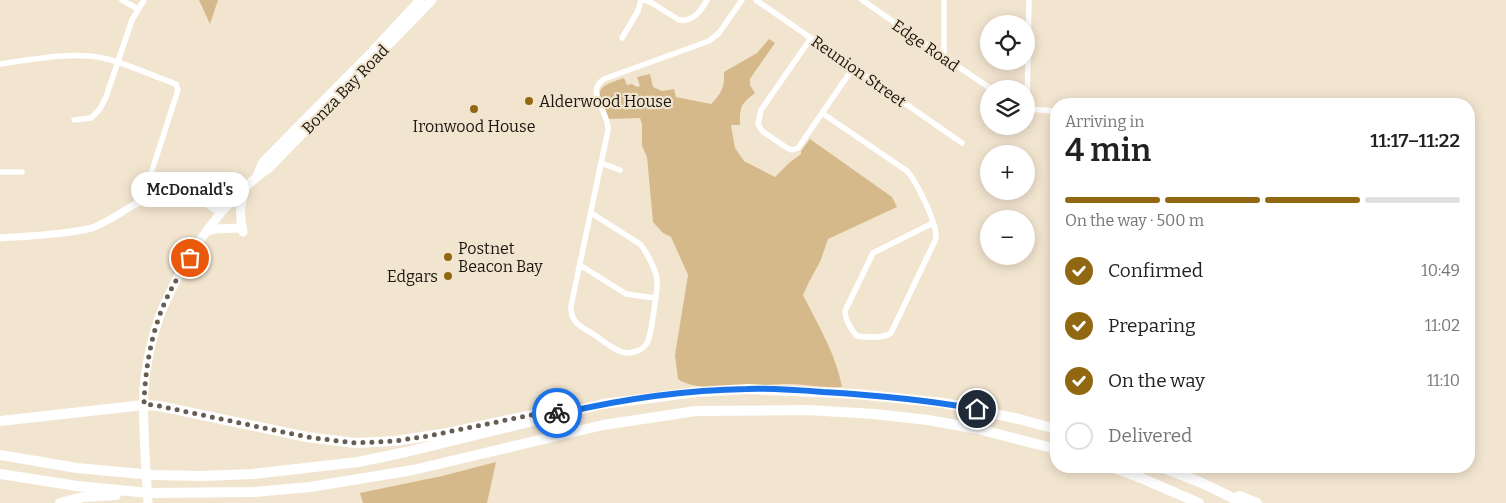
<!DOCTYPE html>
<html lang="en">
<head>
<meta charset="utf-8">
<style>
  body { margin:0; font-family:Bitter,serif; background:#f6f6f6; color:#222; height:100vh; display:flex; flex-direction:column; font-size:19px; white-space:nowrap }
  * { box-sizing:border-box; margin:0 }
  p { font-size:16px; color:#767676 }
  .icon { flex:none; width:28px; height:28px; fill:none; stroke:currentColor; stroke-width:2; stroke-linecap:round; stroke-linejoin:round }
  .map { position:relative; flex:1; overflow:hidden }
  .drawer { position:absolute; left:1050px; top:98px; width:425px; height:375px; display:flex; flex-direction:column; background:#fff; border-radius:20px; box-shadow:0 2px 12px #0003 }
  .drawer>* { flex:none }
  .controls { position:absolute; left:980px; top:15px; display:grid; gap:10px }
  .controls a { display:grid; place-items:center; width:55px; height:55px; border-radius:50%; background:#fff; box-shadow:0 2px 12px #0003; font-size:25px }
  .pin { position:absolute; display:grid; place-items:center; width:42px; height:42px; color:#fff; margin:-21px; border:2px solid #fff; border-radius:50%; box-shadow:0 1px 5px #0007 }
  .courier { position:absolute; display:grid; place-items:center; width:50px; height:50px; margin:-25px; border:4px solid #1a73e8; border-radius:50%; background:#fff; color:#222; box-shadow:0 1px 6px #0007 }
  .bubble { position:absolute; height:35px; border-radius:18px; background:#fff; box-shadow:0 2px 12px #0003; font-size:16px; font-weight:600; line-height:35px; text-align:center }
  .summary em { font-style:normal; font-weight:600 }
  .summary div { display:flex; flex-direction:column-reverse }
  .summary { display:flex; align-items:center; justify-content:space-between; height:85px; padding:0 15px }
  h1 { font-size:32px; font-weight:600; line-height:38px }
  .bar { display:grid; grid-template-columns:repeat(4,1fr); gap:8px 5px; align-content:center; height:60px; padding:0 15px }
  .bar i { height:6px; border-radius:4px; background:#e0e0e0 }
  .bar .current { background:#916811 }
  .bar p { grid-column:span 4 }
  ol { padding:0 15px; list-style:none }
  li { display:flex; align-items:center; gap:15px; height:55px }
  li p { margin-inline-start:auto }
  li .icon { padding:5px; border-radius:50%; background:#916811; color:#fff; stroke-width:4 }
  li:last-child { color:#767676 }
  li i { width:28px; height:28px; border:2px solid #e0e0e0; border-radius:50% }
  .map>svg:first-child { display:block }
  .green { fill:#d6b98a }
  .lines { fill:none; stroke-linecap:round; stroke-linejoin:round }
  .minor { stroke:#fff; stroke-width:5.5 }
  .tertiary { stroke:#fff; stroke-width:7 }
  .primary { stroke:#fff; stroke-width:9 }
  .motorway { stroke:#fff; stroke-width:10 }
  .done { stroke:#665e52; stroke-width:5; stroke-dasharray:0 9 }
  .route { stroke:#1a73e8; stroke-width:6 }
  .poi-dot { fill:#916811; stroke:#f2e5d0; stroke-width:2 }
  .labels { text-anchor:middle; stroke-width:4.5; stroke-linejoin:round; paint-order:stroke }
  .street-label { font-size:16px; fill:#1a160e; stroke:#f2e5d0 }
  .poi-label { font-size:16px; fill:#1a160e; stroke:#f2e5d0; text-anchor:start }
</style>
</head>
<body>
<div class="map">
<svg width="1506" height="503" viewBox="0 0 1506 503">
  <rect width="100%" height="100%" fill="#f2e5d0"/>
  <path class="green" d="M199,0H218L210,24Z
    M769,39L775,43L750,79V85L755,93C740,105 740,106 740,125H731L735,148L744,161L775,177L789,163L801,154V151L810,139L892,197L897,207L828,239L820,262L810,280L803,295C818,325 836,354 842,387C825,388 809,385 792,384C764,383 699,395 678,379L675,355L688,275L671,237L663,233L653,222L647,157L642,146V124L640,118L608,119C597,90 593,88 624,78L627,85L632,84L637,87L640,86L637,77L650,74L653,87L662,91L674,89L676,97L711,104C721,94 725,87 724,72L757,53Z
    M496,462L487,503H363L360,493L442,476Z"/>
  <g class="lines">
    <path class="minor" d="M122,0L138,9
      M644,0L652,3L679,20C693,22 701,11 707,0
      M756,0L962,143
      M862,0L991,89
      M944,0V57
      M622,38L638,11L641,0
      M811,38L761,110L758,124L762,131L787,148L792,150L798,148L853,68
      M0,64C33,59 75,51 107,59C130,65 153,76 176,84L178,90L147,186L148,198
      M1026,109L1056,111
      M1027,109L1029,0
      M822,113L907,171C917,182 936,222 936,236C936,240 934,243 932,247L891,333C883,339 867,337 857,336C851,330 845,319 845,311L873,253L933,223
      M74,120L91,118L100,109L106,97L132,20L144,0
      M601,163L620,170
      M0,172H22
      M591,213L640,244C646,251 656,270 657,279C658,287 651,337 647,343C643,350 634,353 627,353C615,352 603,340 593,334C581,327 570,322 571,306L608,130C609,110 584,93 604,79L709,41L719,33L742,0
      M580,265L626,294L655,298"/>
    <path class="tertiary" d="M0,238C29,236 63,235 92,228C106,223 119,214 132,206C151,195 177,188 198,199C206,203 213,208 221,213"/>
    <path class="primary" d="M257,176L263,162L366,58L420,0
      M208,231L215,229L238,228
      M243,232C239,215 240,206 245,189
      M148,503C146,465 142,427 144,389C146,362 154,326 166,301C188,252 225,198 269,168L432,0"/>
    <path class="motorway" d="M0,421L144,405L159,406L307,437L355,443L395,441L447,433L537,414
      M0,455L77,468L153,475L201,476L253,474L358,462L406,452L603,404L697,392L748,389L857,394L944,403L1019,419L1056,429
      M1109,466L1141,478L1199,503
      M1159,466L1202,483L1243,503
      M0,474L77,486L149,493L254,492L310,487L413,470L603,425L696,411L808,410L874,414L928,420L978,429L1056,449
      M1239,496L1257,503
      M60,503L83,497L116,495"/>
  </g>
  <g class="lines">
    <path class="done" d="M190,258C181,272 172,286 165,302C151,333 145,371 144,404L159,406L307,437L355,443L395,441L428,436L536,414L557,413"/>
    <path class="route" d="M557,413H563C623,399 685,390 747,389C772,388 798,390 823,392C875,395 926,400 977,409"/>
  </g>
  <g class="poi-dot">
    <circle cx="529" cy="101" r="5"/>
    <circle cx="474" cy="109" r="5"/>
    <circle cx="448" cy="257" r="5"/>
    <circle cx="448" cy="276" r="5"/>
  </g>
  <g class="labels">
    <g class="street-label">
      <text transform="translate(926 45) rotate(35)" y="6">Edge Road</text>
      <text transform="translate(859 71) rotate(35)" y="6">Reunion Street</text>
      <text transform="translate(345 89) rotate(-46)" y="6">Bonza Bay Road</text>
    </g>
    <g class="poi-label">
      <text x="539" y="107">Alderwood House</text>
      <text x="474" y="132" text-anchor="middle">Ironwood House</text>
      <text x="458" y="254">Postnet<tspan x="458" dy="18">Beacon Bay</tspan></text>
      <text x="438" y="282" text-anchor="end">Edgars</text>
    </g>
  </g>
</svg>
<div class="controls">
<a><svg class="icon" aria-label="locate" viewBox="0 0 24 24"><circle cx="12" cy="12" r="6"/><path d="M12 2v4M12 18v4M2 12h4M18 12h4"/></svg></a>
<a><svg class="icon" aria-label="layers" viewBox="0 0 24 24"><path d="M12 4l9 5-9 5-9-5zM3 14l9 5 9-5"/></svg></a>
<a>+</a>
<a>−</a>
</div>
<div class="pin" style="left:190px;top:258px;background:#ea580c"><svg class="icon" aria-label="bag" viewBox="0 0 24 24"><path d="M5 8h14l-1 12H6zM9 8a3 3 0 0 1 6 0"/></svg></div>
<div class="pin" style="left:977px;top:409px;background:#1f2937"><svg class="icon" aria-label="home" viewBox="0 0 24 24"><path d="M3 11l9-7 9 7M6 9v11h12V9"/></svg></div>
<div class="courier" style="left:557px;top:413px"><svg class="icon" aria-label="bike" viewBox="0 0 24 24"><circle cx="6" cy="16" r="4"/><circle cx="18" cy="16" r="4"/><path d="M6 16l4-8h5l3 8M10 8l3 8H6M13 5h3"/></svg></div>
<div class="bubble" style="left:131px;top:172px;width:118px">McDonald's</div>
<section class="drawer">
<div class="summary"><div><h1>4 min</h1><p>Arriving in</p></div><em>11:17–11:22</em></div>
<div class="bar"><i class="current"></i><i class="current"></i><i class="current"></i><i></i><p>On the way · 500 m</p></div>
<ol>
<li><svg class="icon" aria-label="check" viewBox="0 0 24 24"><path d="M5 12l5 5 9-10"/></svg>Confirmed<p>10:49</p></li>
<li><svg class="icon" aria-label="check" viewBox="0 0 24 24"><path d="M5 12l5 5 9-10"/></svg>Preparing<p>11:02</p></li>
<li><svg class="icon" aria-label="check" viewBox="0 0 24 24"><path d="M5 12l5 5 9-10"/></svg>On the way<p>11:10</p></li>
<li><i></i>Delivered</li>
</ol>
</section>
</div>
</body>
</html>
